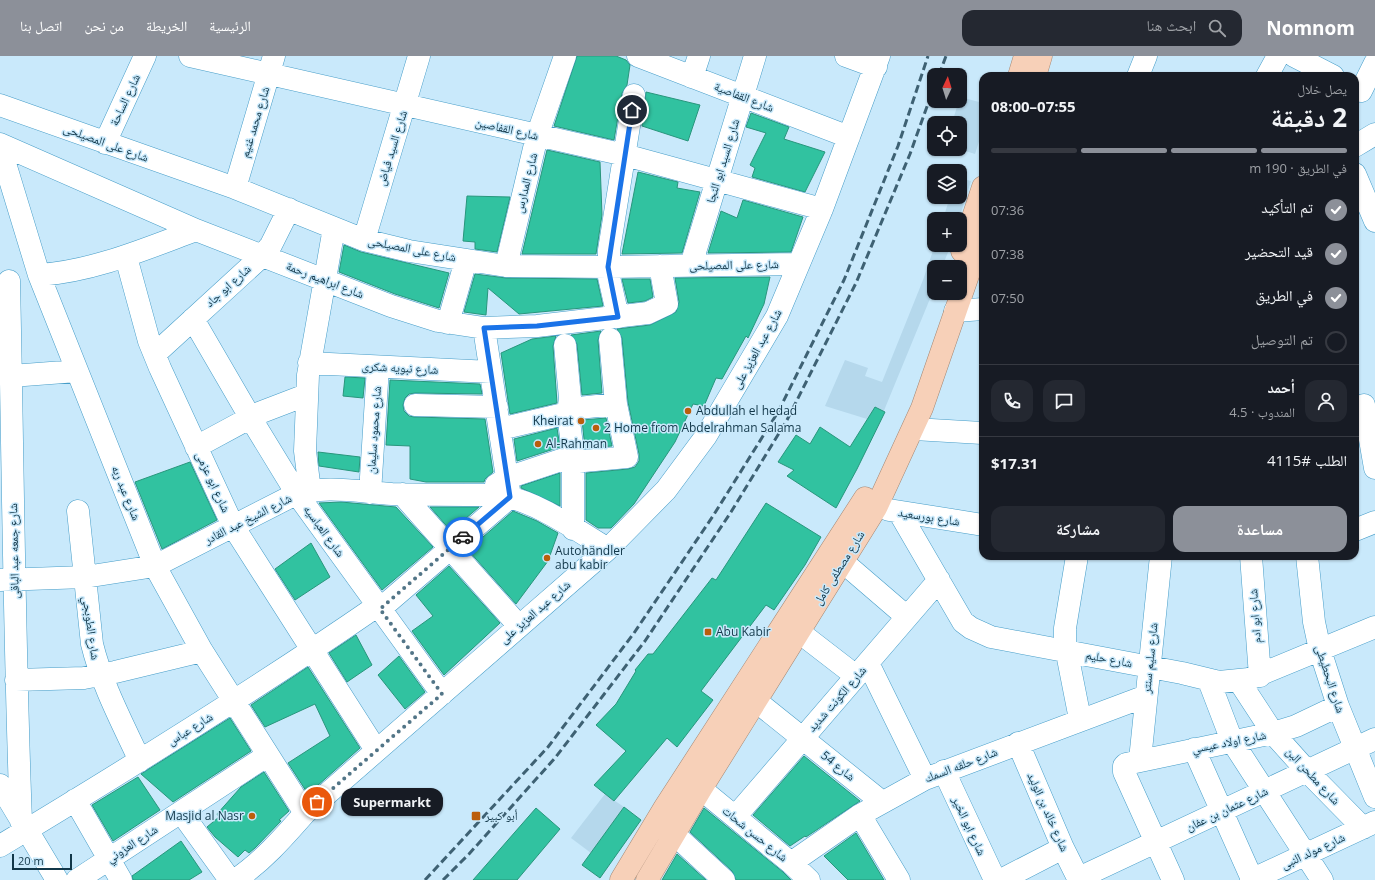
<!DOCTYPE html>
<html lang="ar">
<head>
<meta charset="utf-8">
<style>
  body { margin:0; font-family:"Open Sans","Noto Naskh Arabic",sans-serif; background:#242831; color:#f1f3f6; direction:rtl; height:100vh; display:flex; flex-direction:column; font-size:15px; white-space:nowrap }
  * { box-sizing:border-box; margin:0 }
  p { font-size:13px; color:#9ea1a6 }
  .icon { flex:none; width:22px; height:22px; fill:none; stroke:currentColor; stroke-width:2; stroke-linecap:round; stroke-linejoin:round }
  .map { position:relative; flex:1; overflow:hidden; direction:ltr }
  .side { position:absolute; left:979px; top:16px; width:380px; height:488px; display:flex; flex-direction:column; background:#171b24; border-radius:12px; box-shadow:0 1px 3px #0004; direction:rtl }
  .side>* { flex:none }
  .needle { width:26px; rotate:4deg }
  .controls { position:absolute; left:927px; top:12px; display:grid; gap:8px }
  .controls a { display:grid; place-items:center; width:40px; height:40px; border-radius:8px; background:#171b24; box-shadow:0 1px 3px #0004; font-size:20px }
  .scale { position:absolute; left:12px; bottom:10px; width:60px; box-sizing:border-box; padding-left:4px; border:2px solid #123749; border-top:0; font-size:11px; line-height:14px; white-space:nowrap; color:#123749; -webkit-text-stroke:3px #c9e9fb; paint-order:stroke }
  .pin { position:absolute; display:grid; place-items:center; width:34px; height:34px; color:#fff; margin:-17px; border:2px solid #fff; border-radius:50%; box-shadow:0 1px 4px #0007 }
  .courier { position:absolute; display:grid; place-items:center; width:40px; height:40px; margin:-20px; border:3px solid #1a73e8; border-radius:50%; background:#fff; color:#222; box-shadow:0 1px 5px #0007 }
  .bubble { position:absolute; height:28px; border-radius:12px; background:#171b24; box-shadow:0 1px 3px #0004; font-size:13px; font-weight:700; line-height:28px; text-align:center; direction:rtl }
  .head em { font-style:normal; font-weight:700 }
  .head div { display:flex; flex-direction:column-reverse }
  .head { display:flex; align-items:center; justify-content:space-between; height:68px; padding:0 12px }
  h1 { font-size:26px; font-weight:700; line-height:30px }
  .bar { display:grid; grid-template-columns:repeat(4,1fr); gap:6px 4px; align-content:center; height:48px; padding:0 12px }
  .bar i { height:5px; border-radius:3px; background:#363941 }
  .bar .current { background:#8c9099 }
  .bar p { grid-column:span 4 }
  .line { display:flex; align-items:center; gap:10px; padding:0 12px; border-top:1px solid #363941 }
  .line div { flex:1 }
  .round { display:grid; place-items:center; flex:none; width:42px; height:42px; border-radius:12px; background:#242831 }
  ol { padding:0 12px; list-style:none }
  li { display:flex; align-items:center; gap:12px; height:44px }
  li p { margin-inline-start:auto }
  li .icon { padding:4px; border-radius:50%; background:#8c9099; color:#fff; stroke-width:4 }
  li:last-child { color:#9ea1a6 }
  li i { width:22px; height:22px; border:2px solid #363941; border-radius:50% }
  .action { display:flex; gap:8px; margin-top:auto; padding:8px 12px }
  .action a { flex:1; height:46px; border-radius:12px; background:#8c9099; color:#fff; font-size:16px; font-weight:700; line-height:46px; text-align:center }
  .action a+a { background:#242831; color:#f1f3f6 }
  header { display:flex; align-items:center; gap:24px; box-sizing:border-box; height:56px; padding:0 20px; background:#8c9099; color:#fff }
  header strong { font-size:19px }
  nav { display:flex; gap:22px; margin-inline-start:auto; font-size:14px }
  .search { width:280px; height:36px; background:#242831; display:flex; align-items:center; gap:10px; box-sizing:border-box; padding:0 14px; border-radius:12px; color:#9ea1a6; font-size:15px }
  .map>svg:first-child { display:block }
  .built { fill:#b5d8ec }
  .building { fill:#31c2a0; stroke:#28967c }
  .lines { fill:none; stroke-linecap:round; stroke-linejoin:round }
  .minor-casing { stroke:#469dc8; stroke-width:23 }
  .major-casing { stroke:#a48672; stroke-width:23 }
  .minor { stroke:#fff; stroke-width:22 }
  .major { stroke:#f7d0b8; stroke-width:22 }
  .rail { stroke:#3e6173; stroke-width:3; stroke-dasharray:8 4; stroke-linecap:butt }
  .done { stroke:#527587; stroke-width:4; stroke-dasharray:0 7.2 }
  .route { stroke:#1a73e8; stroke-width:5 }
  .poi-dot { fill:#bb5e0c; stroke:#c9e9fb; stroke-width:1.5 }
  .labels { text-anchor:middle; stroke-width:3; stroke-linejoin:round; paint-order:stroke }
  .street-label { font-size:12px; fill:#123749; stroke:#c9e9fb }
  .poi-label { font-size:12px; fill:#123749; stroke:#c9e9fb; text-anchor:start }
</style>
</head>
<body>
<header>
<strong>Nomnom</strong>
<div class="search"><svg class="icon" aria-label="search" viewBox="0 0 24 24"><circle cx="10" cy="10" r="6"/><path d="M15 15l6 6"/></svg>ابحث هنا</div>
<nav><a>الرئيسية</a><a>الخريطة</a><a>من نحن</a><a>اتصل بنا</a></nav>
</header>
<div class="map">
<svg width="1375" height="824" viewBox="0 0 1375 824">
  <rect width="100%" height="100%" fill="#c9e9fb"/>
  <path class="built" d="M960,41L983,47V73L975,98L959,93L960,67H952Z
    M960,122L971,125L959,163H943L950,141H960Z
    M935,189H951L942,211H934V233L876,374L864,368L867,363L825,350L845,304L868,312L865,320L882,326L923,224Z
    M605,738L624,751L591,797L571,782Z"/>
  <path class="building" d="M577,0H616L626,4L630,9L627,29L622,37L614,84L554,70Z
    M646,36L700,49L688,85L642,70Z
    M751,57L789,71L784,83L825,96L805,136L752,121L755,112L750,109L766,77L746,71Z
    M547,94L600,106L602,159L596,198H522Z
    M638,116L678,126L677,132L700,136L682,197L622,198Z
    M467,140L510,141L497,196L475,193V186L463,185Z
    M743,144L803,161L791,196L708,197L721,155L737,162Z
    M344,189L361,196L449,217L439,252L395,238L339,216Z
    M475,218L506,222L597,223L603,250L519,258L488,232L486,259L464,256Z
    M770,221L764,248L748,282L746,280L722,323L716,322L704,350L693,348L675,386L634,448L611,472H598L586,464V417L628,413L635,411L639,405V398L628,346L622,282L617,273L650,269L676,256L679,246L675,222Z
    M622,223H650L653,241L645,245L628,247Z
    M601,275L598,284L602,337L582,339L577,288L571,279Z
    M556,280L553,290L557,347L510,358L501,297L532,283Z
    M345,321L365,322L363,342L343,340Z
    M390,324L480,328L482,338L415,337L409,338L405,342L403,349L404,355L409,360L414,361L485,363L493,416L485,423L484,426H426L410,423V390L386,389Z
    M875,351L885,356L857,413L836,452L787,420L794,414L778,406L796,379L810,388L820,371L850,391Z
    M606,362L612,390L585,392L582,364Z
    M557,372L560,391L517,405L514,383Z
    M318,396L360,401L359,416L319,410Z
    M190,406L217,464L162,493L135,426Z
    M560,417V450L521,432V430Z
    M341,446L396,451L433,491L382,534L319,447Z
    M766,447L821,481L805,509L774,554L766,549L701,635L713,644L677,691L667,682L614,745L594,729L626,695L596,669L616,648L636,615L635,614L648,598H653L712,522L716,524Z
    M430,451H479L451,475Z
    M513,455L537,465L558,477L548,505L516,548L468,494Z
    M311,487L330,521L295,544L275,513Z
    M449,510L500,567L444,619L412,575L433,560L416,539Z
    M356,579L372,609L347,626L329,597Z
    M399,600L425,636L405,653L378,619Z
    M308,611L360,692L308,738L288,707L330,680L315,648L265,671L251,649Z
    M230,662L251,695L173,746L141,718Z
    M804,700L860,745L806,781L805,780L790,790L753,759Z
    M264,716L289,755L279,764L281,765L255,792L249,797L245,794L238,801L215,781L207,771L219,761L217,758L241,731Z
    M138,721L160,754L113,785L92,749Z
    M624,751L641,764L600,822L582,809Z
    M536,752L560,773L517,824H473Z
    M704,752L783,816L791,824H736L732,815L690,776Z
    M856,777L884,824H848L824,800Z
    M181,785L202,816L189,824H133L132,820Z
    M677,798L706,824H662Z"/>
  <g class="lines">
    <g class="minor-casing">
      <path id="minor" d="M190,0L625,99L822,153
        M638,0L849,81
        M846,0L876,11
        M1294,0L1333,20
        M1138,20L1146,0
        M1267,20L1278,0
        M692,21L699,0
        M1361,35L1375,7
        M0,49L235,132L364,184L409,195L506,210L608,211L799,208
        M105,87L145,0
        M0,88L196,174L391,250L438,265L484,272L537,270L648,257L667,248L660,210
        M1355,90L1375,78
        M0,91L39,219L155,510L202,595L305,757
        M1355,118L1375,165
        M235,132L274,0
        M364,184L419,0
        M126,201L149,285L160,312L233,470L376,694
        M691,209L755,0
        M506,210L537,80L565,0
        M39,219C94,215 145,193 196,174
        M9,225C13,405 14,585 21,765
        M955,255L983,253
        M618,261L609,221V194L634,39
        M193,263L250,361L297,438L442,638
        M448,267L466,204
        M565,289L570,342L568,357L573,397V473
        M155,298L262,200L271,189L289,153
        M309,307L491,316
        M11,320L77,315
        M415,349L497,351
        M1364,349L1375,412
        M569,353L616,348
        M500,373L568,357
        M914,373L982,377
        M196,391L259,357L306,339
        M573,406L627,401L616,348L610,283
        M496,429L507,422L573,400
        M310,435L305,395L308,319L334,172
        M370,437L378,311
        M402,438L519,570
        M889,454L983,469
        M78,455L92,588C102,629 122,666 140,705
        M899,456L963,566L971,572L991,581L1182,617L1219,626L1249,623L1375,571
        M1355,474L1375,466
        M1077,500L1065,572V587L1080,663
        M1251,500L1260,620
        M1307,500L1314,566L1320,594L1338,650L1375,741
        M843,506L907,561
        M0,524L85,521L155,510L292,440C323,428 359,436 392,438C428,439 464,439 499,439C539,446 574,473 608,493
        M380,553L510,441L484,272
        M799,576L856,620
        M868,607L925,723
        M16,624L84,622L115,616L202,595
        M1209,625L1232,685L1322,824
        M1239,625L1273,677L1307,715L1363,772
        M756,645L882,746
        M1018,687L1063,792L1079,824
        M1194,693L1252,823
        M1140,704L1161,500
        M944,715L995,824
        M0,729L57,824
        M701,733L791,807L809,824
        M75,744L121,824
        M181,756L230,824
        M860,759L899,824
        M735,761L939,524
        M674,778L724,824
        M0,790C128,713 255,634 377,550
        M791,807L860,759L925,723L1146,640
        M1079,822L1375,683
        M77,824L268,699
        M235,824C262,806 284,781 305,757L608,493L666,434L706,380L777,260L822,153L879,0
        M1001,824L1063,792
        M1173,824L1124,716V710L1126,708L1273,677L1296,670L1338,650
        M1251,824L1375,766"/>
    </g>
    <g class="major-casing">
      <path id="major" d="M1019,20L1025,0
        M1035,20L1041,0
        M962,195L983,131
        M621,824L665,751L865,442
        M647,824L701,733L876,452L922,352L983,176"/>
    </g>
    <use href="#minor" class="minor"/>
    <use href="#major" class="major"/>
    <path class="rail" d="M939,19L946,0
      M425,824L548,691L634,577L713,460L778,356L844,224L898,90L928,0
      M443,824L469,798L555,702L645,585L731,456L787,364L856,227L910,98L934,31"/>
  </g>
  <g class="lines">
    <path class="done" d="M317,746L442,638L380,553L463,481"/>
    <path class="route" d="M463,481L510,441L484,272L537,270L618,261L608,211L632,54"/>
  </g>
  <g class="poi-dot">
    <circle cx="688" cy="355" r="4"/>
    <circle cx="581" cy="365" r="4"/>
    <circle cx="596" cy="372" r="4"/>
    <circle cx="538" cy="388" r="4"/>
    <circle cx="547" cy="502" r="4"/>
    <rect x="704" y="572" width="8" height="8" rx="2"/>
    <circle cx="252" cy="760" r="4"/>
    <rect x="471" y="755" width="10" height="10" rx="2"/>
  </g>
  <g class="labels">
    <g class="street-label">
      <text transform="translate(744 41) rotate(21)" y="4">شارع القفاصية</text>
      <text transform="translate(125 44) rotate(-65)" y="4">شارع الساحة</text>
      <text transform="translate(255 66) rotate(-73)" y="4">شارع محمد غنيم</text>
      <text transform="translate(507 73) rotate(13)" y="4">شارع القفاصين</text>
      <text transform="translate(106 87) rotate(20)" y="4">شارع على المصيلحى</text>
      <text transform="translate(392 92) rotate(-73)" y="4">شارع السيد فياض</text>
      <text transform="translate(723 105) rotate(-73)" y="4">شارع السيد ابو النجا</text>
      <text transform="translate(526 127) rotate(-76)" y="4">شارع المدارس</text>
      <text transform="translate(412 193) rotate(11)" y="4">شارع على المصيلحى</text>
      <text transform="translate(734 209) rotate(-1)" y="4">شارع على المصيلحى</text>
      <text transform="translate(325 224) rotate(21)" y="4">شارع ابراهيم رحمة</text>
      <text transform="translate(228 230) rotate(-42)" y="4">شارع ابو جاد</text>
      <text transform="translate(757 293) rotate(-61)" y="4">شارع عبد العزيز على</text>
      <text transform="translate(400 312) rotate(3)" y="4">شارع نبويه شكرى</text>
      <text transform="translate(374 374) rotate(-86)" y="4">شارع محمود سليمان</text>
      <text transform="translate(213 426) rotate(65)" y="4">شارع ابو عزمى</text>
      <text transform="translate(126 437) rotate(68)" y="4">شارع عبد ربه</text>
      <text transform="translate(929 461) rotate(9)" y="4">شارع بورسعيد</text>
      <text transform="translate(248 463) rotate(-27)" y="4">شارع الشيخ عبد القادر</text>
      <text transform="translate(324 475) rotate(54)" y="4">شارع العباسيه</text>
      <text transform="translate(14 495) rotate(-91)" y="4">شارع جمعه عبد الباقى</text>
      <text transform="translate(839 512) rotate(-58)" y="4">شارع مصطفى كامل</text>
      <text transform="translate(535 556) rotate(-41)" y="4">شارع عبد العزيز على</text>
      <text transform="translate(1255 560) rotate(-94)" y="4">شارع ابو ادم</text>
      <text transform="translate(91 572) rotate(82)" y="4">شارع الطوبجي</text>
      <text transform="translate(1150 602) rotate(-84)" y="4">شارع سليم سنتر</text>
      <text transform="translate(1109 603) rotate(11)" y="4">شارع حليم</text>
      <text transform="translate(1330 623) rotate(72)" y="4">شارع البحطيطى</text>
      <text transform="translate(837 643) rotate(-49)" y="4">شارع الكونت شديد</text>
      <text transform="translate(190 673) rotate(-32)" y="4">شارع عباس</text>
      <text transform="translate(1229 686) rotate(-11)" y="4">شارع اولاد عيسي</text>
      <text transform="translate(961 709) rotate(-21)" y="4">شارع حلقه السمك</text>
      <text transform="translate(838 710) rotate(39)" y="4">شارع 54</text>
      <text transform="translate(1313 720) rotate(47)" y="4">شارع مطحن البن</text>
      <text transform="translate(1227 753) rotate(-25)" y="4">شارع عثمان بن عفان</text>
      <text transform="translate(1048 756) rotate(66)" y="4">شارع خالد بن الوليد</text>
      <text transform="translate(969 770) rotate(65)" y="4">شارع ابو الخير</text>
      <text transform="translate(755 778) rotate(39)" y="4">شارع حسن شحات</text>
      <text transform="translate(132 788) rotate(-33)" y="4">شارع العزوني</text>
      <text transform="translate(1313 795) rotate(-25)" y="4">شارع مولد النبى</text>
    </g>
    <g class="poi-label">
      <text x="696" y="359">Abdullah el hedad</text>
      <text x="573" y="369" text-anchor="end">Kheirat</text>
      <text x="604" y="376">2 Home from Abdelrahman Salama</text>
      <text x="546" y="392">Al-Rahman</text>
      <text x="555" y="499">Autohändler<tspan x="555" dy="14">abu kabir</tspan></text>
      <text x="716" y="580">Abu Kabir</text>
      <text x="244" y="764" text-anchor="end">Masjid al Nasr</text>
      <text x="485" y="764">أبو كبير</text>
    </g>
  </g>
</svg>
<div class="controls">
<a><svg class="needle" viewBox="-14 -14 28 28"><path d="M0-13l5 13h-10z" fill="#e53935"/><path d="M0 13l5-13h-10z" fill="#9ea1a6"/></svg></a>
<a><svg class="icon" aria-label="locate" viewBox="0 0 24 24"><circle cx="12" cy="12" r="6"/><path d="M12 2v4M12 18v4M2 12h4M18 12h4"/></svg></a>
<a><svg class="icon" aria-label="layers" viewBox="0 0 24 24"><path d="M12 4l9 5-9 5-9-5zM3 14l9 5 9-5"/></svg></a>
<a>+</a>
<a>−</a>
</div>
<div class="scale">20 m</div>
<div class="pin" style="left:317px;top:746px;background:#ea580c"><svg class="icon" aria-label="bag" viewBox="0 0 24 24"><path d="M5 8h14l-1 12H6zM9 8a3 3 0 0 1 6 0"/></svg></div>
<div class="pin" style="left:632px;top:54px;background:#1f2937"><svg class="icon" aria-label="home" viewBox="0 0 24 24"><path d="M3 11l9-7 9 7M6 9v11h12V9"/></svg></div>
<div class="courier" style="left:463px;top:481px"><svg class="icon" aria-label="car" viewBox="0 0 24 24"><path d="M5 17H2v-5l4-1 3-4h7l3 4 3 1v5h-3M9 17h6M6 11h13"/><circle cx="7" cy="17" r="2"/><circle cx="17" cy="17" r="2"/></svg></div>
<div class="bubble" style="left:341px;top:732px;width:102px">Supermarkt</div>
<section class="side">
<div class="head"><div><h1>2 دقيقة</h1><p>يصل خلال</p></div><em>07:55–08:00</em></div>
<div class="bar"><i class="current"></i><i class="current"></i><i class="current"></i><i></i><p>في الطريق · 190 m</p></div>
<ol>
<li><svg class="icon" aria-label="check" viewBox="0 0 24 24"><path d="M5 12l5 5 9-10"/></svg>تم التأكيد<p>07:36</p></li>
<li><svg class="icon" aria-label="check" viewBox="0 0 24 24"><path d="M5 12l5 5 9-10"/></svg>قيد التحضير<p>07:38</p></li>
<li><svg class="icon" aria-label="check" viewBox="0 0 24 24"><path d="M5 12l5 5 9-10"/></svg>في الطريق<p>07:50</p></li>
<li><i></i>تم التوصيل</li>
</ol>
<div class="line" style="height:72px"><a class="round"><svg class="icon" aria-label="person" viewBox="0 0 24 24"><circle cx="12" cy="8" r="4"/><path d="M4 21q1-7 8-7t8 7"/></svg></a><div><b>أحمد</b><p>المندوب · 4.5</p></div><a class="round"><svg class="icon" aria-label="chat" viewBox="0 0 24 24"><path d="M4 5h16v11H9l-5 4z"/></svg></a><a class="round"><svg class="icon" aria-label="phone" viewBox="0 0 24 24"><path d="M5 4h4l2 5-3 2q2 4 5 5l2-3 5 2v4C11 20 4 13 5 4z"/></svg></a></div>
<div class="line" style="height:52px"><div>الطلب #4115</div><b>$17.31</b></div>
<div class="action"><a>مساعدة</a><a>مشاركة</a></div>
</section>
</div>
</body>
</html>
